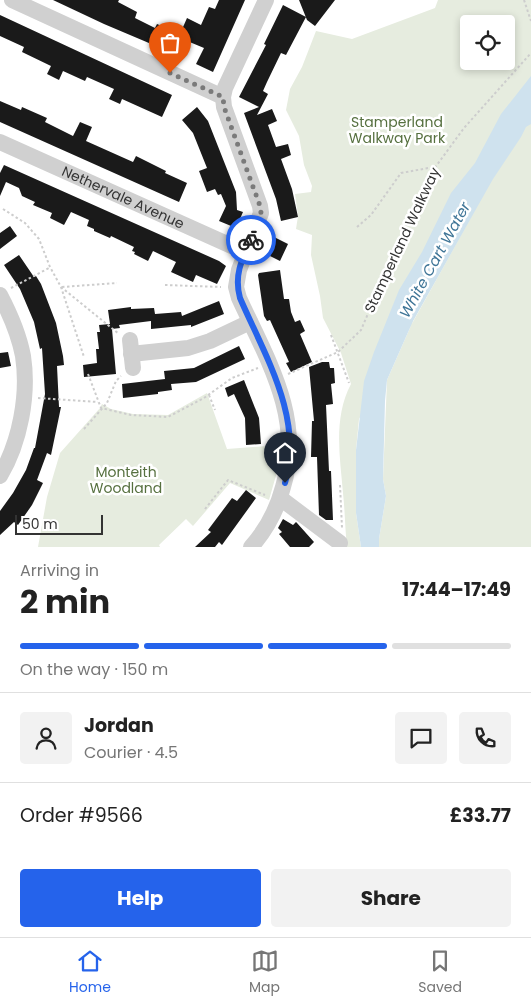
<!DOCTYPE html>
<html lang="en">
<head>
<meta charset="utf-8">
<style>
  body { margin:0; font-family:Poppins,sans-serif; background:#f2f2f2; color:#222; height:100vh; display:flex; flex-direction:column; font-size:19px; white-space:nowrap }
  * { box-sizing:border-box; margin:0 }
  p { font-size:16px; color:#767676 }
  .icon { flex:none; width:28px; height:28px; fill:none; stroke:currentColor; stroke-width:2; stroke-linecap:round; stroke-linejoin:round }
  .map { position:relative; height:547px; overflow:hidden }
  .details { display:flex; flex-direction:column; background:#fff; flex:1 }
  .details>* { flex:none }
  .tools { position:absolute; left:460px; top:15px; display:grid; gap:10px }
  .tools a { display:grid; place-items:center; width:55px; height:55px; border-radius:5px; background:#fff; box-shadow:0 2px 8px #0003; font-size:25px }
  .scale { position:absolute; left:15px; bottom:12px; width:88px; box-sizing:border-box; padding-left:5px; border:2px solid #333; border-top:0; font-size:14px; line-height:18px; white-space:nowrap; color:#333; -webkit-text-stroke:4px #fff; paint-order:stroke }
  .pin { position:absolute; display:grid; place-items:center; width:42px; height:42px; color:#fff; margin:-51px -21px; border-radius:50% 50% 50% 0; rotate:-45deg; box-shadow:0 0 5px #0007 }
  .pin .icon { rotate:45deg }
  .courier { position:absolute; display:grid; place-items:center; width:50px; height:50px; margin:-25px; border:4px solid #2563eb; border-radius:50%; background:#fff; color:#222; box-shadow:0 1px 6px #0007 }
  .overview em { font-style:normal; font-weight:700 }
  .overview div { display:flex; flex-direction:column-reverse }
  .overview { display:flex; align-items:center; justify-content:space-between; height:85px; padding:0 20px }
  h1 { font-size:32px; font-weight:700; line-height:38px }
  .bar { display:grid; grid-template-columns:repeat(4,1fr); gap:8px 5px; align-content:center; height:60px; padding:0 20px }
  .bar i { height:6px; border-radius:4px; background:#e0e0e0 }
  .bar .on { background:#2563eb }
  .bar p { grid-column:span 4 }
  .line { display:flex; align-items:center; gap:12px; padding:0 20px; border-top:1px solid #e0e0e0 }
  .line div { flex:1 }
  .round { display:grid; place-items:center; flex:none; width:52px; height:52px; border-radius:5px; background:#f2f2f2 }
  .button { display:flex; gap:10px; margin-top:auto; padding:10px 20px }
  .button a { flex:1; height:58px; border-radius:5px; background:#2563eb; color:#fff; font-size:20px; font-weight:700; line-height:58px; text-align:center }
  .button a+a { background:#f2f2f2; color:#222 }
  .dock { display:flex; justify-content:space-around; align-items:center; height:70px; border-top:1px solid #e0e0e0; background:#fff; font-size:14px; color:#767676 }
  .dock a { display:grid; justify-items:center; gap:2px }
  .dock .on { color:#2563eb }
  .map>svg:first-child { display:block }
  .green { fill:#e6ecdf; fill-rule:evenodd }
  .water { fill:#cfe2ee }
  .building { fill:#1a1a1a }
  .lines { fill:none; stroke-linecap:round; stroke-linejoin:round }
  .path { stroke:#cdcdcd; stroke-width:2; stroke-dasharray:2.5 2.5; stroke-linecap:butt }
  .minor { stroke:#d0d0d0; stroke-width:16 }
  .done { stroke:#7a7a7a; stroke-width:5; stroke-dasharray:0 9 }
  .route { stroke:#2563eb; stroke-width:6 }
  .labels { text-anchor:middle; stroke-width:5; stroke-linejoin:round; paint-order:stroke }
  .park-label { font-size:14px; fill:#56703f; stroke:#fff }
  .street-label { font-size:14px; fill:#333; stroke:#fff }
  .water-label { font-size:15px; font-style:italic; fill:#3f7597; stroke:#fff }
</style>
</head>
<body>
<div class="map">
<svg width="531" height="547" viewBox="0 0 531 547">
  <rect width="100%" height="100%" fill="#fff"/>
  <path class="green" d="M438,0H531V547H379V539L386,496L383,479L387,380L413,321L484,194L359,419L356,450V513L361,547H347C345,529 345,511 343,493C340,457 333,418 351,384L341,353L323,318L320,296L311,255L312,235L296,229L298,216L295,194L311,192L312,186L304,165L299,136L286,110L290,89L302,67L316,31L352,39L435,8ZM469,24H506V61H469Z
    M207,393L227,449L280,445L277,472L269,500L230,483L193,526L186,519L159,545L160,547H38L47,497L60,453L100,408L102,404L111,409L133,414L168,415Z"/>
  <path class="water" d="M531,76V124L526,127L521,137L493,179L413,321L387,380L385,401L383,479L386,496L379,539V547H361L356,513V450L364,381L374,352L399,290L422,252L451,193L475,163L501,114Z"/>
  <path class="building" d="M53,0H119L118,2L137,12L135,18L155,28L157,24L180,34L187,18L201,25L209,7L215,9L219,0H245L213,72L196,64L204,48L180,38L172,55L156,48V46L104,24Z
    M299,0H335L315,26L307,20Z
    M283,5L306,17L286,55L281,53L267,82L263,91L268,94L257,115L272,109L277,121L268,125L276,147L288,144L291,155L281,159L292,189L298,217L281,221L276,199L244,113L259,107L239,97L266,45L264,44Z
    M0,15L172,95L162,117L122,99L120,104L109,99L114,89L87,77L85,81L63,71L59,80L47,74L51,66L22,52L24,47L0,36Z
    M0,101L21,110L22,107L47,118L45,122L73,136L80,122L92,127L86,141L133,162L136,156L166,171L165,173L187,183L179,202L0,122Z
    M197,107L208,121L236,192L237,210L243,212L236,228L219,221L226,206L221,194L218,195L215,189L207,192L199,171L207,168L193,133L182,120Z
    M4,165L219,261L226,266L217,284L196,275L193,282L171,272L176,262L153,251L148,261L134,254L135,252L132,251L134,247L111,236L110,238L94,231V229L87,226L89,220L71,212L64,225L50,218L52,213L33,205L35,202L22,196L19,188L6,182L0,196V173Z
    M10,226L17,236L0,249V233Z
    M272,236L288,244L280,261L264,253Z
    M19,255L34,277L36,276L41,284L56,323L63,356L64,365L57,366L59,407H61L51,455L47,453L37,480L43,483L32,505L18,525L14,522L0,535V511L13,493L26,470L34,448H35L45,394L42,348L40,349L34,322L20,289L4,265Z
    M280,270L284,299H289L291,312L295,322L300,320L305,331L300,334L312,362L291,372L286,363L289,362L270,320L267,321L264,316L258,275L259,273Z
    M219,301L224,314L191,327V325L151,329V321L119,325L120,328L112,329L116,374L84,377L83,365L97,363L96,349H99L97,332H100L99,325L110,324L108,310L131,307V309L154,308L155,314L181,312L182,316Z
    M239,346L245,359L196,382L171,384L172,390L158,392V394L123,398L122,384L165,379L164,371L194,368Z
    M8,352L11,366L0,368V353Z
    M322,362H329L330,368H334L335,383L331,384L333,404L326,405L329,471H331L333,520H326L319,515L317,457H311L312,421H314L309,367Z
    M244,380L259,418L261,444L246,445L245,418L234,394L228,397L225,388Z
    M246,490L256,498L222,545L219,542L215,547H195L211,532L208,530L232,498L237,501Z
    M283,519L293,525L296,522L297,523L314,542L309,547H290L279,534L282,532L278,528Z"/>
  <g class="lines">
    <path class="path" d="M524,0L531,21
      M3,209L25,223L39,239L50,267L61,287L84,357
      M357,227L371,215L401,173L434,167
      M165,285L221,287
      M61,287L119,334
      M62,287L117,283
      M11,288L49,268
      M331,335L349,383
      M88,374L101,408L131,415L168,417L204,398L232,378L258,368
      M288,374L338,352L361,330L402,234L431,173L464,128L531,53
      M209,395L215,410
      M38,398L98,402
      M84,429L107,403L116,381L121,376
      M340,485L342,528
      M205,509L228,480L265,495"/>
    <g class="minor">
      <path d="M12,0L223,97"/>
      <path id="s1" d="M0,142L245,252"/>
      <path d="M0,295C10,314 19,335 23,356C29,395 20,442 0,476"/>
      <path d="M130,340L133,368"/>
      <path d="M131,354L188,348L210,341L250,322"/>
      <path d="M280,498L340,543"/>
      <path d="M251,547C267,529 277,510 283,487C304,418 267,359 239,298L236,287L239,270L261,213L260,206L224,107L223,97L225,88L266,0"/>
    </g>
  </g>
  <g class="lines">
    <path class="done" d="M170,73L223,97L224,107L260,206L261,213L251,240"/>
    <path class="route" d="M251,240C241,261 234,276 240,298C265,356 304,418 285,483"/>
  </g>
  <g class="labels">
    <g class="park-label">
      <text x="397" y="127">Stamperland<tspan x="397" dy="16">Walkway Park</tspan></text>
      <text x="126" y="477">Monteith<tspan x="126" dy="16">Woodland</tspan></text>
    </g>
    <g class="street-label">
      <text dy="5" stroke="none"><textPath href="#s1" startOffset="135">Nethervale Avenue</textPath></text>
      <text transform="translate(402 240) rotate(-65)" y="5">Stamperland Walkway</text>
    </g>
    <g class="water-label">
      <text transform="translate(435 260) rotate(-61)" y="5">White Cart Water</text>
    </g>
  </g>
</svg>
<div class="tools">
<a><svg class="icon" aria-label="locate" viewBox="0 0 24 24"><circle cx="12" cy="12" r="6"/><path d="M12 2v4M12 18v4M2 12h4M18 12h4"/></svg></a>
</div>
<div class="scale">50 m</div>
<div class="pin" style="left:170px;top:73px;background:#ea580c"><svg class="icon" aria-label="bag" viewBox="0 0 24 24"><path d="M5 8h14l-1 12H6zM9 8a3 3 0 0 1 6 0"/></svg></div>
<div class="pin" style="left:285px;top:483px;background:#1f2937"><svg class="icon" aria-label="home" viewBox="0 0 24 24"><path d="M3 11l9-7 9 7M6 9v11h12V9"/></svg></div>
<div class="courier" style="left:251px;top:240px"><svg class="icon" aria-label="bike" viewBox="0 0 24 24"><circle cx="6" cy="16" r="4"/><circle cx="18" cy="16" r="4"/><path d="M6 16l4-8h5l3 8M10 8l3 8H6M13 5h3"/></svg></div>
</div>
<section class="details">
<div class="overview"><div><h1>2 min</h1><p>Arriving in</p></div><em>17:44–17:49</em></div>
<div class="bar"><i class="on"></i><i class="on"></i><i class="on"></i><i></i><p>On the way · 150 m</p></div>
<div class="line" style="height:90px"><a class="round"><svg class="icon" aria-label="person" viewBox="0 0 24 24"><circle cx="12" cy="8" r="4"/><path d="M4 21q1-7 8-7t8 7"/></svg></a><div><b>Jordan</b><p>Courier · 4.5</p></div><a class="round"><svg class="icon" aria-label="chat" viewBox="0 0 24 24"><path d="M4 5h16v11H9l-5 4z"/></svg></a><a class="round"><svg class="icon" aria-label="phone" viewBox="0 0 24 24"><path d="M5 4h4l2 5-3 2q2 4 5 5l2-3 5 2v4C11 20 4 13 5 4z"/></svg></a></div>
<div class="line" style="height:65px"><div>Order #9566</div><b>£33.77</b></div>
<div class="button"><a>Help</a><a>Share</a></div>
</section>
<nav class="dock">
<a class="on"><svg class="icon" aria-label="home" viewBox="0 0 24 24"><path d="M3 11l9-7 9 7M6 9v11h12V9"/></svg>Home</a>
<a><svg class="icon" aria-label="map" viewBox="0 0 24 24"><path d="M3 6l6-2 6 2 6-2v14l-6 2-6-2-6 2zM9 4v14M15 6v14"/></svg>Map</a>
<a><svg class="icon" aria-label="saved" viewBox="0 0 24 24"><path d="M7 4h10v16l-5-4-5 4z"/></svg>Saved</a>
</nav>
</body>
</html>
